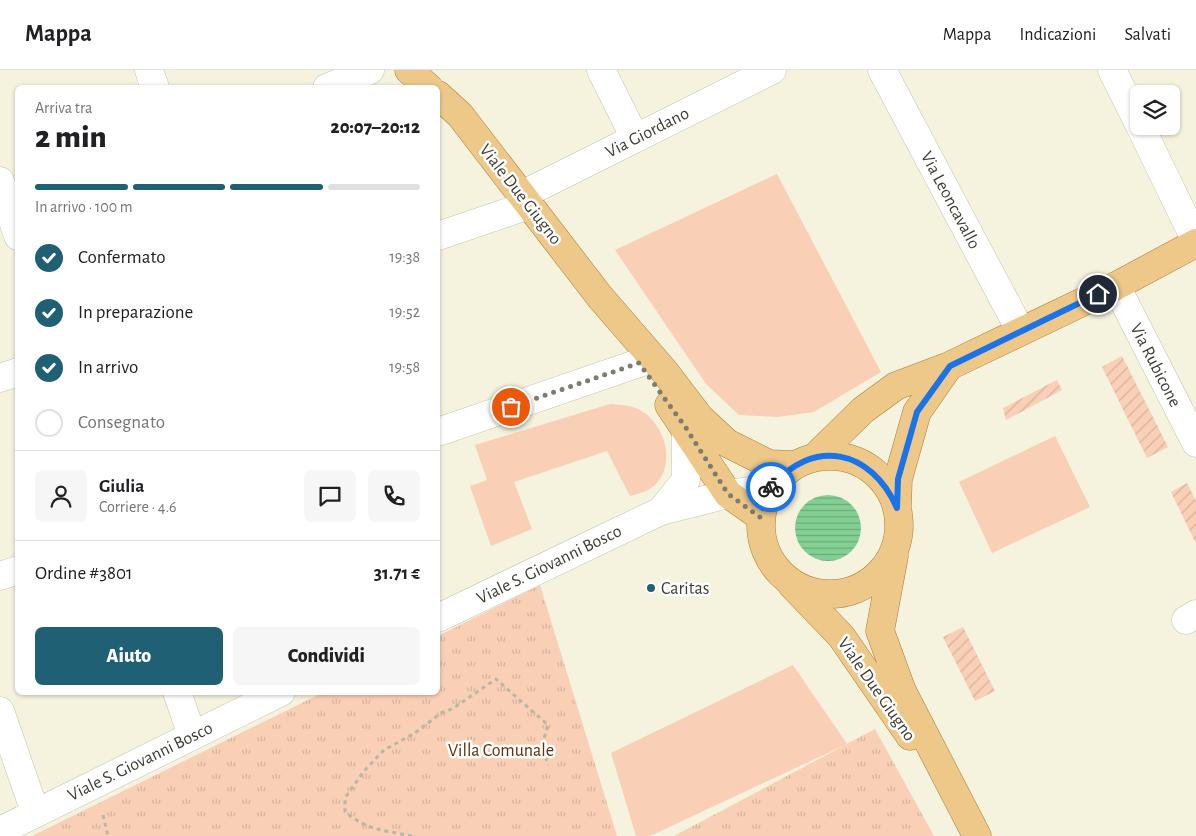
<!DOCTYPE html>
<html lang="it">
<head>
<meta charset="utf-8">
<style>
  body { margin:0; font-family:"Alegreya Sans",sans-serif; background:#f6f6f6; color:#202124; height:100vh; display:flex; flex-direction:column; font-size:19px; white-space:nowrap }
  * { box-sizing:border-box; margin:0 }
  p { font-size:16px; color:#757577 }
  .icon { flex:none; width:28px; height:28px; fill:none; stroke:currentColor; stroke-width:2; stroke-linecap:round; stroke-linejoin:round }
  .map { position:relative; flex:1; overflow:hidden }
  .sheet { position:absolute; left:15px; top:15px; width:425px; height:610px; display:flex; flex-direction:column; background:#fff; border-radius:8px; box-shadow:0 1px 4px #0004 }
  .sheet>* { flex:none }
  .tools { position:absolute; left:1130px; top:15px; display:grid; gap:10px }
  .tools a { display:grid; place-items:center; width:50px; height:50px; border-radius:8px; background:#fff; box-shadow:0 1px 4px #0004; font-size:25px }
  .pin { position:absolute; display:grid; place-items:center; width:42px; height:42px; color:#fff; margin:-21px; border:2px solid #fff; border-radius:50%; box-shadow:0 1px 5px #0007 }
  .courier { position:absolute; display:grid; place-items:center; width:50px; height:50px; margin:-25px; border:4px solid #1a73e8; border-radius:50%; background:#fff; color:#222; box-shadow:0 1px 6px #0007 }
  .headline em { font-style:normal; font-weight:800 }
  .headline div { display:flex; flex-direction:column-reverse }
  .headline { display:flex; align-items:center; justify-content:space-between; height:85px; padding:0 20px }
  h1 { font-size:32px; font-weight:800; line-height:38px }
  .bar { display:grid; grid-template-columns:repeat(4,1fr); gap:8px 5px; align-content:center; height:60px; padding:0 20px }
  .bar i { height:6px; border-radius:4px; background:#e0e0e0 }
  .bar .selected { background:#1f6075 }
  .bar p { grid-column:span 4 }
  .line { display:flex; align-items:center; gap:12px; padding:0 20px; border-top:1px solid #e0e0e0 }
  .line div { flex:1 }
  .round { display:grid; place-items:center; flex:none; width:52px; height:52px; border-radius:8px; background:#f6f6f6 }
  ol { padding:0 20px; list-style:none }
  li { display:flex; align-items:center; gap:15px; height:55px }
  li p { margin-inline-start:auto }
  li .icon { padding:5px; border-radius:50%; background:#1f6075; color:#fff; stroke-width:4 }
  li:last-child { color:#757577 }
  li i { width:28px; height:28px; border:2px solid #e0e0e0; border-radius:50% }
  .action { display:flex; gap:10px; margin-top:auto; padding:10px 20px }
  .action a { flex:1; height:58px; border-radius:8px; background:#1f6075; color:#fff; font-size:20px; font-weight:800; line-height:58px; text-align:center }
  .action a+a { background:#f6f6f6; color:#202124 }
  header { display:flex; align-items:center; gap:30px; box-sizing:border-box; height:70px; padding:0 25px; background:#fff; border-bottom:1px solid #e0e0e0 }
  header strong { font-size:24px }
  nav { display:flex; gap:28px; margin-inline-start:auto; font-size:18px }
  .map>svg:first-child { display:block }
  .grass { fill:#f9cfb6 }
  .park { fill:url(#park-tufts) }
  .garden { fill:url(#garden-furrows) }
  .water { fill:url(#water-rules) }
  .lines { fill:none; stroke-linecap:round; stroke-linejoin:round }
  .minor-casing { stroke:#c5c3af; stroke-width:29 }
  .major-casing { stroke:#a97f37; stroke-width:29 }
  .path { stroke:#b9b6a6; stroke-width:3; stroke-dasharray:4 4; stroke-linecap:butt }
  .minor { stroke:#fff; stroke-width:28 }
  .major { stroke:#eec888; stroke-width:28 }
  .done { stroke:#7e7c70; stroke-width:5; stroke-dasharray:0 9 }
  .route { stroke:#1a73e8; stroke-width:6 }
  .poi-dot { fill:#1f6075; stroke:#fff; stroke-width:2 }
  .labels { text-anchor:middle; stroke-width:5; stroke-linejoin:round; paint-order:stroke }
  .street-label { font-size:18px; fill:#3e3d35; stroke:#fff }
  .poi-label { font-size:18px; fill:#3e3d35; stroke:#fff; text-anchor:start }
  .park-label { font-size:18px; fill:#622f08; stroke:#fff }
</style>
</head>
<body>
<header>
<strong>Mappa</strong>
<nav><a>Mappa</a><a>Indicazioni</a><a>Salvati</a></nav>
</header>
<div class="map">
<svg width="1196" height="766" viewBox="0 0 1196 766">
  <defs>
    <pattern id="park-tufts" width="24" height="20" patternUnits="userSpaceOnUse" patternTransform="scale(1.25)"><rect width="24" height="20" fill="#f9cfb6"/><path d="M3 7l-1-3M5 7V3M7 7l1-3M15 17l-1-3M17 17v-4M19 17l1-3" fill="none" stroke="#d6b39d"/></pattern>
    <pattern id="garden-furrows" width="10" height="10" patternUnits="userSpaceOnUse" patternTransform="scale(1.25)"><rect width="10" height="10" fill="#f9cfb6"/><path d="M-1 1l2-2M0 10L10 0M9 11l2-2" fill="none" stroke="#d6b39d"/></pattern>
    <pattern id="water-rules" width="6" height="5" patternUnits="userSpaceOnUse" patternTransform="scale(1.25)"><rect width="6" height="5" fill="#82d093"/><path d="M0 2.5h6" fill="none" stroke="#6caa79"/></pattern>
  </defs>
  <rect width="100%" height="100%" fill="#f5f2de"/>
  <path class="grass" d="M777,104L881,302L814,342L778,347L739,345L706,314L615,180Z
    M610,334C621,335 634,335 643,342C667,357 677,400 651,418C646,422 636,424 630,426L607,381L514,412L532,459L491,476L470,416L487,410L475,375Z
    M1055,366L1090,437L992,483L959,412Z
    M793,595L847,674L650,766H636L611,683Z"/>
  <path class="park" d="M540,515L617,766H32L322,623L438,622V566Z
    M875,659L934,766H674L847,674Z"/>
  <path class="garden" d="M1122,286L1168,377L1147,388L1102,297Z
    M1057,310L1062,320L1006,350L1003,338Z
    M1187,413L1196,431V474L1171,422Z
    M963,557L995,621L975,631L943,567Z"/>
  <path class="water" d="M795 458a33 33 0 1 1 66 0a33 33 0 1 1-66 0Z"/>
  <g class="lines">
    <g class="minor-casing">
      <path id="minor" d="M149,0L155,18
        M601,0L635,68
        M882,0L1020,260
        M1112,0L1139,54
        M327,18L370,0
        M1140,56L1196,171
        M0,111L18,166
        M522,125L772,0
        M438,166L529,135
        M1116,216L1196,373
        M0,308L18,302
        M438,362L639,293
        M661,441L728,424L771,418
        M0,506L18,500
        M438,548L661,441L686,410V358
        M1186,550L1196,544
        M177,622L192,665
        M0,641L35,742
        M0,761L281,622"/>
    </g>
    <g class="major-casing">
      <path id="major" d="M409,0L429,18
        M438,25L460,45L600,227L665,302L700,348L727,373L769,394L794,395
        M669,335L728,424L761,447
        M761 455a69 69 0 1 1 138 0a69 69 0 1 1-138 0Z
        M815,387L863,340L896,316L949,296L1116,216L1196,173
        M897,438L898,409L917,342L949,296
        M894,486L880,561L902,621L977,766
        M792,515L841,566L910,666"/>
    </g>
    <path class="path" d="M103,745L108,766
      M412,766C384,760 369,761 345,742V728L364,701L384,680L415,663L441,643L452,639L496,609L548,655L542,675L548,695"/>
    <use href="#minor" class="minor"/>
    <use href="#major" class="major"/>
  </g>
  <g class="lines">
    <path class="done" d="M511,337L639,293L686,358L728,424L760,447L771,417"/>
    <path class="route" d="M771,417C813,367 871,379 897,438L898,409L917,342L950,296L1098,224"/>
  </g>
  <circle class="poi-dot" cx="651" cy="518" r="5"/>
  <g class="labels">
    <g class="street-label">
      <text transform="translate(647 62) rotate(-27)" y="6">Via Giordano</text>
      <text transform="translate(521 124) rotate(52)" y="6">Viale Due Giugno</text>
      <text transform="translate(951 130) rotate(62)" y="6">Via Leoncavallo</text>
      <text transform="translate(1156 295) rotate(63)" y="6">Via Rubicone</text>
      <text transform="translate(549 494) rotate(-26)" y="6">Viale S. Giovanni Bosco</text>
      <text transform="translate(877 619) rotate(55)" y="6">Viale Due Giugno</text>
      <text transform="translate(140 691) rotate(-26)" y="6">Viale S. Giovanni Bosco</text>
    </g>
    <g class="poi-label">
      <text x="661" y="524">Caritas</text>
    </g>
    <g class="park-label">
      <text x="501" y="686">Villa Comunale</text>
    </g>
  </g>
</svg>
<div class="tools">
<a><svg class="icon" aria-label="layers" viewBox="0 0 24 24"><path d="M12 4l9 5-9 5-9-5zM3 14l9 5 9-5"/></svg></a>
</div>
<div class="pin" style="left:511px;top:337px;background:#ea580c"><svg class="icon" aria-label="bag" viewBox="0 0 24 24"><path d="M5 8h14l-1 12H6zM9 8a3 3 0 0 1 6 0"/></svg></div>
<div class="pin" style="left:1098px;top:224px;background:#1f2937"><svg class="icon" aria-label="home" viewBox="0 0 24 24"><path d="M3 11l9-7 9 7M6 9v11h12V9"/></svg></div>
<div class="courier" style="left:771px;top:417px"><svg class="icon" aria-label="bike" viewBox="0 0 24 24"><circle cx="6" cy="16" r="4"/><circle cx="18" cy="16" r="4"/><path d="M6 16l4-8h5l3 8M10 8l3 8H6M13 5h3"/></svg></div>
<section class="sheet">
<div class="headline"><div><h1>2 min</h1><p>Arriva tra</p></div><em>20:07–20:12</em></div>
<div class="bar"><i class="selected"></i><i class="selected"></i><i class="selected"></i><i></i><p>In arrivo · 100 m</p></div>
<ol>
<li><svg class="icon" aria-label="check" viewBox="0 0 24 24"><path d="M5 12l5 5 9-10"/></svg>Confermato<p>19:38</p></li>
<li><svg class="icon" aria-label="check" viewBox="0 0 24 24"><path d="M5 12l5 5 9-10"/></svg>In preparazione<p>19:52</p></li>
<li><svg class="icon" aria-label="check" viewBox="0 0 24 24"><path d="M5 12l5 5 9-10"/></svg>In arrivo<p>19:58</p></li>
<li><i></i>Consegnato</li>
</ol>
<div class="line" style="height:90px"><a class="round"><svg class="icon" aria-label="person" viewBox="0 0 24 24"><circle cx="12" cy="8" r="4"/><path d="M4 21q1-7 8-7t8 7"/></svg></a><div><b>Giulia</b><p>Corriere · 4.6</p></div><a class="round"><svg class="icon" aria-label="chat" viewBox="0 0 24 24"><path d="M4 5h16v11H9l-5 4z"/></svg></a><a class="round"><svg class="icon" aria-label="phone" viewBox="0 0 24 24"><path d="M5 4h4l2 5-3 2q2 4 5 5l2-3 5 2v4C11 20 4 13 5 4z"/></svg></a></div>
<div class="line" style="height:65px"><div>Ordine #3801</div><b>31.71 €</b></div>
<div class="action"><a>Aiuto</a><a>Condividi</a></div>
</section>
</div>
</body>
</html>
